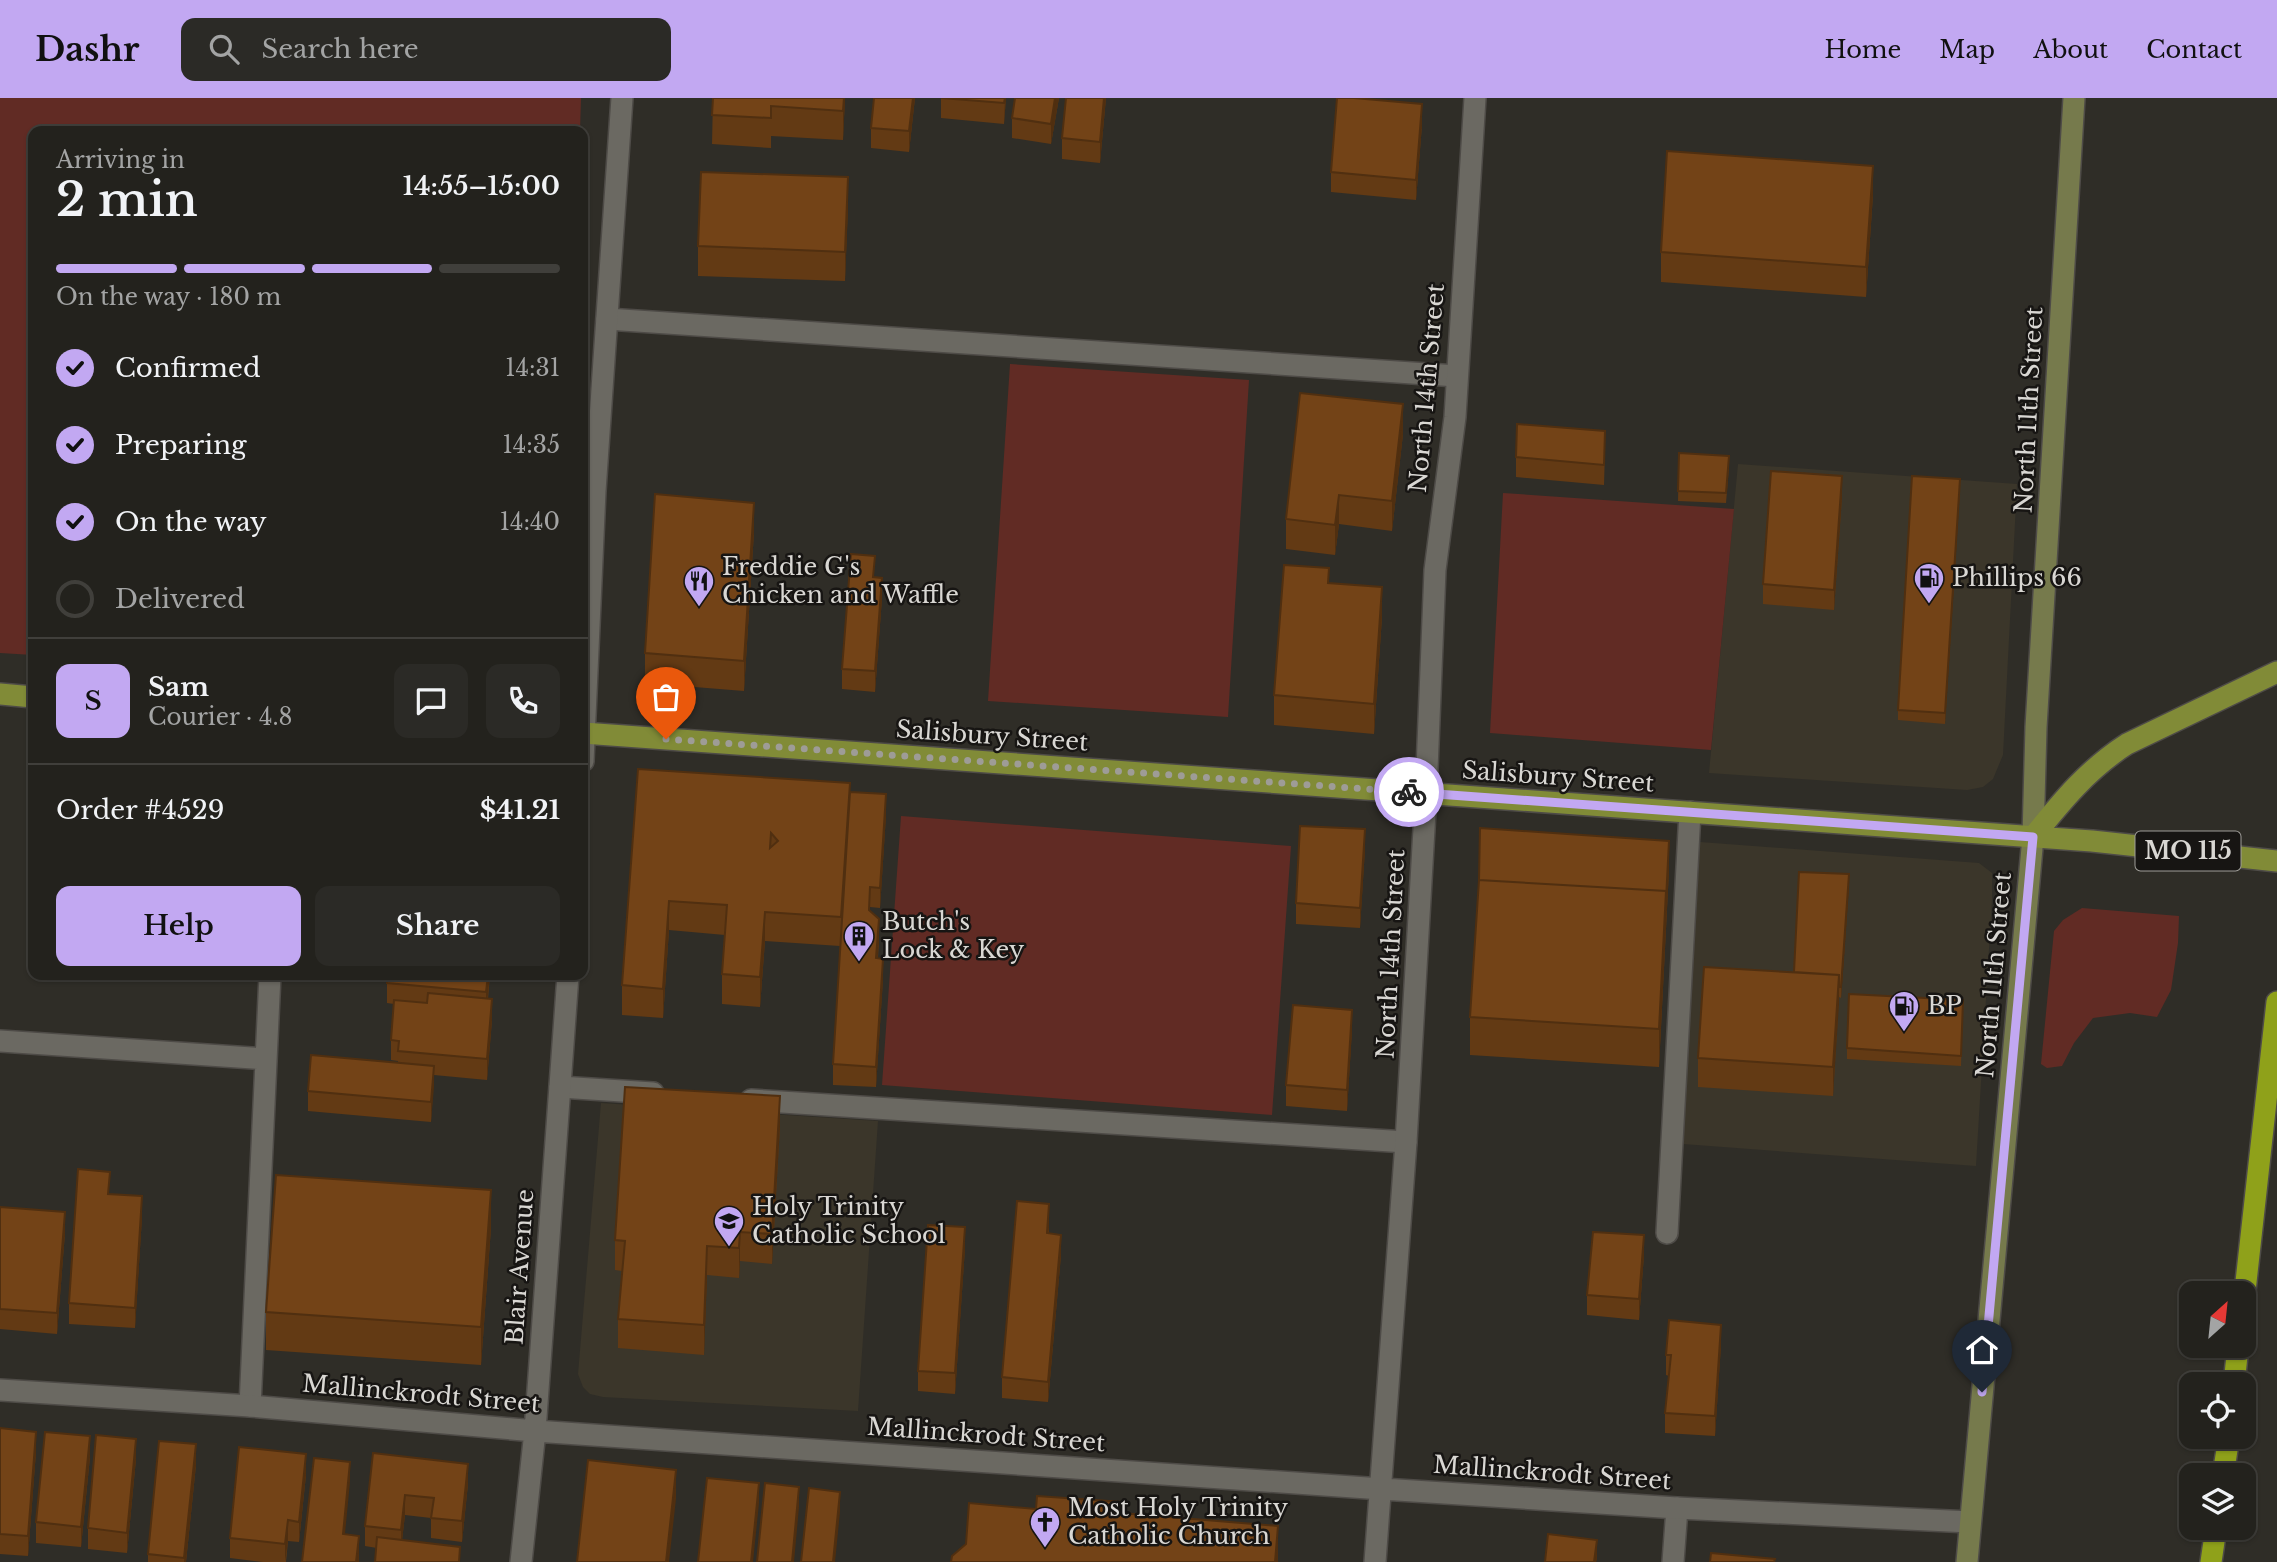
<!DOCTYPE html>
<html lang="en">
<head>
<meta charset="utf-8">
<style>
  body { margin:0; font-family:"Libre Baskerville",serif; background:#2b2a26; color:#f1f3f6; height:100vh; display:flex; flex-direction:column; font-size:26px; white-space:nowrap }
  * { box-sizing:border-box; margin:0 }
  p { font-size:23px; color:#a3a4a4 }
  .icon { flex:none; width:38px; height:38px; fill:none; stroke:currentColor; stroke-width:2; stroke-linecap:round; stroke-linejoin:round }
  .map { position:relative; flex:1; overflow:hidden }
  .details { position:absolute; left:28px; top:28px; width:560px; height:854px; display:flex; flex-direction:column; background:#23221d; border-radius:14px; box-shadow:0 2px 5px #0004,0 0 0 2px #403f3b }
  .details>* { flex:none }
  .needle { width:46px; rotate:27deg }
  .fabs { position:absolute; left:2179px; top:1183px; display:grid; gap:14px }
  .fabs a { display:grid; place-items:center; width:77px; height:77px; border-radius:14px; background:#23221d; box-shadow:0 2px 5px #0004,0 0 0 2px #403f3b; font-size:35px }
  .pin { position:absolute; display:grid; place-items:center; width:60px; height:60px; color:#fff; margin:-72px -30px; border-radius:50% 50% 50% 0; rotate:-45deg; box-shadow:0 0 7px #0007 }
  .pin .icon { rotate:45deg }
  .courier { position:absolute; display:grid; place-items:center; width:70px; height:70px; margin:-35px; border:5px solid #c2a8f2; border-radius:50%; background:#fff; color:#222; box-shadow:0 2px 9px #0007 }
  .overview em { font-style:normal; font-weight:600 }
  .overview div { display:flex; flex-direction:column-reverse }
  .overview { display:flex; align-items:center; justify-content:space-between; height:119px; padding:0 28px }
  h1 { font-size:46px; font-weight:600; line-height:52px }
  .bar { display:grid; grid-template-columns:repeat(4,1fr); gap:10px 7px; align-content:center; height:84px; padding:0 28px }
  .bar i { height:9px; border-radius:5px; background:#403f3b }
  .bar .on { background:#c2a8f2 }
  .bar p { grid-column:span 4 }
  .line { display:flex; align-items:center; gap:18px; padding:0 28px; border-top:2px solid #403f3b }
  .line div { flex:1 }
  .round { display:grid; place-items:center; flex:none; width:74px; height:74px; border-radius:14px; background:#2b2a26 }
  ol { padding:0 28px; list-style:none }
  li { display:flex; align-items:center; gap:21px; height:77px }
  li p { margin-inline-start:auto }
  li .icon { padding:7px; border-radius:50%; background:#c2a8f2; color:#111; stroke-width:4 }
  li:last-child { color:#a3a4a4 }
  li i { width:38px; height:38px; border:4px solid #403f3b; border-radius:50% }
  .action { display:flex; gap:14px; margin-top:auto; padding:14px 28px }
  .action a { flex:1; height:80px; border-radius:14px; background:#c2a8f2; color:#111; font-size:28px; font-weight:600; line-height:80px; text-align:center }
  .action a+a { background:#2b2a26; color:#f1f3f6 }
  header { display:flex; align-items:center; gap:42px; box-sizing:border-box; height:98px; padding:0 35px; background:#c2a8f2; color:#111 }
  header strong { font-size:33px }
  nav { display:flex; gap:38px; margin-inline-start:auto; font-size:24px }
  .search { width:490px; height:63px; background:#2b2a26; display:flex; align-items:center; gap:18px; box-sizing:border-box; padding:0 24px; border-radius:14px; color:#a3a4a4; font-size:26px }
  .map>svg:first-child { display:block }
  .built { fill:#3b362a }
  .green { fill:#612b24 }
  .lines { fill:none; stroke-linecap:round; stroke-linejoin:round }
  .lane-casing { stroke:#4e4b47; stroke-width:24 }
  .street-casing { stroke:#4e4b47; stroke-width:24 }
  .secondary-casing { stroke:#4e4b47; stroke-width:24 }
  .primary-casing { stroke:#4e4b47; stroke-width:24 }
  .highway-casing { stroke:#4e4b47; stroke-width:24 }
  .lane { stroke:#6b6962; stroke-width:21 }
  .street { stroke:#6b6962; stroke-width:21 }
  .secondary { stroke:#767a4c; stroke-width:21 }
  .primary { stroke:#818b37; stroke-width:21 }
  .highway { stroke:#8fa11a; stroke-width:21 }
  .wall { fill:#633a14 }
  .shaded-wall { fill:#502f10 }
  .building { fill:#734317; stroke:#502f10; stroke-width:2; fill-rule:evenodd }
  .done { stroke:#9e9c97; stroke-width:7; stroke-dasharray:0 12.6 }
  .route { stroke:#c2a8f2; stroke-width:9 }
  .labels { text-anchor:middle; stroke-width:5; stroke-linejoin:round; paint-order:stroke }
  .shield { fill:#171513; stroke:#9f9d99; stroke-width:2 }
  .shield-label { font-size:23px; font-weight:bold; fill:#d9d7d3 }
  .street-label { font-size:24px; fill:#d9d7d3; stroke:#171513 }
  .poi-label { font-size:24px; fill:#d9d7d3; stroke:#171513; text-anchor:start }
</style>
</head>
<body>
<header>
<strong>Dashr</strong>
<div class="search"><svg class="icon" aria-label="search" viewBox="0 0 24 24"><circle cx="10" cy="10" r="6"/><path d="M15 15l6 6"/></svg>Search here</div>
<nav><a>Home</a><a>Map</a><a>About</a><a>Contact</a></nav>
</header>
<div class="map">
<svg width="2277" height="1464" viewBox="0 0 2277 1464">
  <rect width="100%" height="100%" fill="#2f2d27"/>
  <path class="built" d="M1738,366L2017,386L2003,657L1993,681L1983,689L1967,692L1709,675Z
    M1700,744L1979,765L1992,775V801L1976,1068L1683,1046Z
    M601,1005L878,1023L858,1313L603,1299L590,1296L583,1289L578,1276Z"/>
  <path class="green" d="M0,0H581L580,33H33V557L0,555Z
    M1010,266L1249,282L1228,619L988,603Z
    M1503,395L1734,411L1711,652L1490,635Z
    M901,718L1291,748L1272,1017L882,987Z
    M2082,810L2179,818L2178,845L2171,892L2157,919L2130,915L2093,920L2074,945L2062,968L2047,970L2041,966L2054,833L2063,822Z"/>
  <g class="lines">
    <g class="lane-casing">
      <path id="lane" d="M607,221L1457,278
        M0,943L266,961
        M560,989L653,995
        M751,1002L1406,1044
        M1667,1135L1690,714
        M250,1308L270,877
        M1673,1464L1677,1410"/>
    </g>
    <g class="street-casing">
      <path id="street" d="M583,663L595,393L622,0
        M0,1292L250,1308L535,1333L1382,1391L1677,1410L1970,1424
        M521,1464L535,1333L568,877
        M1375,1464L1406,1044L1426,696L1435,472L1455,319L1475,0"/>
    </g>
    <g class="secondary-casing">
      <path id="secondary" d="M1967,1464L2033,739L2036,629L2074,0"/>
    </g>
    <g class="primary-casing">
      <path id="primary" d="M0,596L33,599
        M583,635L2092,743L2277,763
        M2033,739C2062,703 2088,671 2127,646L2277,574"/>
    </g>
    <g class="highway-casing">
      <path id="highway" d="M2244,1202L2277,904
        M2234,1286L2238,1248
        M2223,1377L2229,1339
        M2211,1464L2216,1430"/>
    </g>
    <use href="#lane" class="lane"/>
    <use href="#street" class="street"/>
    <use href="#secondary" class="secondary"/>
    <use href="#primary" class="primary"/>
    <use href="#highway" class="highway"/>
  </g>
  <path class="wall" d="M713,0H845L843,42L771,38V50L712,46Z
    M915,0L909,54L871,50V30Z
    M941,0H1006L1004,26L941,20Z
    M1015,0H1059L1051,46L1012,40V20Z
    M1066,0H1106L1100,65L1062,61V40Z
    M1422,27L1416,102L1331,94V74Z
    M1873,97L1866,199L1661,184V154Z
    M848,109L845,183L698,178V148Z
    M1403,336L1392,433L1339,426L1335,457L1286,451V421Z
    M1605,353L1604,387L1516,379V359Z
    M1679,355L1729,369L1726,405L1678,403Z
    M1960,391L1945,626L1898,622V612Z
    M1842,399L1834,512L1763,506V486Z
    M754,434L744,593L645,585V555Z
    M874,479L882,500L875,594L842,591V571Z
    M1329,486L1382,519L1374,636L1274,627V597Z
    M638,671L850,694L886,717L880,810L870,809V813L879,842L878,860L883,881L876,989L833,987V966L840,848L765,843L760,909L722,906V876L725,837L669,832L663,920L622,917V887Z
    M1365,751L1360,830L1296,826V805Z
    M1669,772L1659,969L1470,957V919Z
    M1849,787L1841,900L1839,899L1833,998L1698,989V960L1794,874Z
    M490,877L488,901L492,922L487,982L434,977L431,1024L308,1013V993L398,965V963L391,962V942L394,906L387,905V885Z
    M1963,902L1961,968L1847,961V950Z
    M1352,932L1347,1013L1286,1008V987Z
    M780,1028L772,1166L740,1163L739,1180L707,1177L704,1257L618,1250V1221L622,1173L615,1172V1142Z
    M109,1096L142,1119L135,1230L69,1226V1205Z
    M0,1109L65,1135L57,1236L0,1231Z
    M1049,1127V1135L1061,1157L1048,1304L1002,1300V1279Z
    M491,1130L481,1267L266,1252V1214Z
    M965,1150L955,1296L918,1293V1273Z
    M1644,1157L1639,1222L1587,1217V1197Z
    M1721,1247L1715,1338L1665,1335V1315L1669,1278L1666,1277V1257Z
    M0,1330L36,1354L28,1458L0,1456Z
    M373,1355L468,1386L462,1444L431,1440V1420L405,1417L402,1442L460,1464L365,1448V1428Z
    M90,1359L81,1449L36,1445V1424Z
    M136,1361L127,1455L88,1451V1430Z
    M196,1367L186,1464H148V1456Z
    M306,1377L299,1444L288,1443L286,1464H263L230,1460V1440Z"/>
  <path class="shaded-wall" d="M844,0H845L843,42V13Z
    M913,0H915L909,54V33Z
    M1005,0H1006L1004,26Z
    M1055,0H1059L1051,46V26Z
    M1104,0H1106L1100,65V44Z
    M1422,6V27L1416,102V82Z
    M1873,68V97L1866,199V169Z
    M848,79V109L845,183V154Z
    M1403,306V336L1392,433V403Z
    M1842,378V399L1834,512V492Z
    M1960,381V391L1945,626V615Z
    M1339,397V426L1335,457V427Z
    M754,405V434L744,593V563Z
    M882,480V500L875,594V573Z
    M1382,489V519L1374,636V606Z
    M886,696V717L880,810V790Z
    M1365,731V751L1360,830V810Z
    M1669,743V772L1659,969V931Z
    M1849,776V787L1841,900V889Z
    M669,803V832L663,920V891Z
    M765,814V843L760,909V879Z
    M879,821V842L876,881V860Z
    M883,861V881L876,989V969Z
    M488,877H490L486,915V894Z
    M1839,877V906L1833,998V969Z
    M492,901V922L487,982V961Z
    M1352,912V932L1347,1013V992Z
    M434,968V989L431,1024V1004Z
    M780,998V1028L772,1166V1136Z
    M491,1092V1130L481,1267V1229Z
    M142,1098V1119L135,1230V1210Z
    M1049,1106V1127L1047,1155V1135Z
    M65,1114V1135L57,1236V1215Z
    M965,1129V1150L955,1296V1275Z
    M740,1134V1163L739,1180V1150Z
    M1061,1137V1157L1048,1304V1284Z
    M1644,1137V1157L1639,1222V1201Z
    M707,1148V1177L704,1257V1227Z
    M1721,1227V1247L1715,1338V1318Z
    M36,1334V1354L28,1458V1438Z
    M90,1338V1359L81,1449V1429Z
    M136,1341V1361L127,1455V1435Z
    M196,1346V1367L186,1464H184Z
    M306,1356V1377L299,1444V1424Z
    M350,1364V1384L343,1456V1436Z
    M468,1366V1386L462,1444V1423Z
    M676,1372V1401L669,1464H666Z
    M759,1385V1405L753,1464H751Z
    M799,1389V1409L794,1464H792Z
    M840,1394V1414L835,1464H833Z
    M405,1397V1417L401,1452V1432Z
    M288,1422V1443L285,1464V1446Z
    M1278,1428V1464H1275Z
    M359,1438V1464H356Z
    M1597,1442V1462L1596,1464H1594Z"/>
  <path class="building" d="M713,0H844L843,13L771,8V20L712,17Z
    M874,0H913L909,33L871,30Z
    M941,0H1005L1004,5Z
    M1015,0H1055L1051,26L1012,20Z
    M1066,0H1104L1100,44L1062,40Z
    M1337,0H1354L1422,6L1416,82L1331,74Z
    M1667,53L1873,68L1866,169L1661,154Z
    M701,74L848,79L845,154L698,148Z
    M1300,295L1403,306L1392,403L1339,397L1335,427L1286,421Z
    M1517,326L1605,333L1604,367L1516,359Z
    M1679,355L1729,358L1726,395L1678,393Z
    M1771,373L1842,378L1834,492L1763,486Z
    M1912,378L1960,381L1945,615L1898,612Z
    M655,396L754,405L744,563L645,555Z
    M851,456L875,458L873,479L882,480L875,573L842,571Z
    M1284,467L1329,470L1328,485L1382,489L1374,606L1274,597Z
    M638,671L850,685L841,819L765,814L760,879L722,876L727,807L669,803L663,891L622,887ZM771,735L778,743L770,750Z
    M850,694L886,696L880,790L870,789L869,812L879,821L876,860L883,861L876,969L833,966Z
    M1300,728L1365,731L1360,810L1296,805Z
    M1480,730L1669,743L1666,802V793L1479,782Z
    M1799,774L1849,776L1841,889H1839V877L1794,874Z
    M1479,782L1666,793L1659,931L1470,919Z
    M1704,869L1839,877L1833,969L1698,960Z
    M388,877H488L486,894L387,885Z
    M428,895L492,901L487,961L398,953L399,943L391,942L394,902L427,905Z
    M1849,896L1963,902L1961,958L1847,950Z
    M1293,907L1352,912L1347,992L1286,987Z
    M311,957L434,968L431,1004L308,993Z
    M625,989L780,998L772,1136L740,1134L739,1150L707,1148L704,1227L618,1221L625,1143L615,1142Z
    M78,1071L110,1074L108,1096L142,1098L135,1210L69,1205Z
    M276,1077L491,1092L481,1229L266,1214Z
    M1017,1103L1049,1106L1047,1135L1061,1137L1048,1284L1002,1279Z
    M0,1109L65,1114L57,1215L0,1211Z
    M928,1127L965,1129L955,1275L918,1273Z
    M1593,1134L1644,1137L1639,1201L1587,1197Z
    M1669,1222L1721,1227L1715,1318L1665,1315L1671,1257H1666Z
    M0,1330L36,1334L28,1438L0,1436Z
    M45,1334L90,1338L81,1429L36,1424Z
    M96,1337L136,1341L127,1435L88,1430Z
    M159,1343L196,1346L184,1460L148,1456Z
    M239,1349L306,1356L299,1424L288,1422L285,1446L230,1440Z
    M373,1355L468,1366L462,1423L431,1420L434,1400L405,1397L401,1432L365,1428Z
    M314,1360L350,1364L343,1436L359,1438L356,1464H302Z
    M588,1362L676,1372L666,1464H577Z
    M707,1380L759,1385L751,1464H698Z
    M765,1385L799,1389L792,1464H757Z
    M809,1390L840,1394L833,1464H801Z
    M1037,1398L1122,1404L1121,1415L1278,1428L1275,1464H951L952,1458L966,1446L969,1405L1036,1411Z
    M1548,1436L1597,1442L1594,1464H1545Z
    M377,1439L460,1449L459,1464H375Z
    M1711,1455L1775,1461L1774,1464H1710Z"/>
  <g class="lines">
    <path class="done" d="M666,641L1409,694"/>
    <path class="route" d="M1409,694L2033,739L1982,1294"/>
  </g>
  <defs>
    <g id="fuel-pin" transform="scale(1.575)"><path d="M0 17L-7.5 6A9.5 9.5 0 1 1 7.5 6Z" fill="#c2a8f2" stroke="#171513"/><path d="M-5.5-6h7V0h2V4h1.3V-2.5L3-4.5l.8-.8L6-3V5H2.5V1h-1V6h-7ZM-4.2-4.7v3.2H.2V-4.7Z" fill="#111"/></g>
    <g id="restaurant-pin" transform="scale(1.575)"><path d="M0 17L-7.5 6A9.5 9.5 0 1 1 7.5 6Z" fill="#c2a8f2" stroke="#171513"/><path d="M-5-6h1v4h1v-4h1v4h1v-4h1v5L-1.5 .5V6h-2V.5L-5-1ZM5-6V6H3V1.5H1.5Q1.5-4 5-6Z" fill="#111"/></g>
    <g id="building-pin" transform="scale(1.575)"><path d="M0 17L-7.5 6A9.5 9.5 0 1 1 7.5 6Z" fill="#c2a8f2" stroke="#171513"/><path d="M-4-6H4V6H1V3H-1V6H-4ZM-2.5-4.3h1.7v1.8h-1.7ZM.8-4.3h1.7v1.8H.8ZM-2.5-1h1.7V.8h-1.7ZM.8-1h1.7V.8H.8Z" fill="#111"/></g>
    <g id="school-pin" transform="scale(1.575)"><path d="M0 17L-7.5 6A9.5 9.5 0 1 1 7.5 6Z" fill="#c2a8f2" stroke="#171513"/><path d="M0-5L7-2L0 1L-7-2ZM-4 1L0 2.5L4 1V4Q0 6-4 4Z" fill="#111"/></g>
    <g id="church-pin" transform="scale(1.575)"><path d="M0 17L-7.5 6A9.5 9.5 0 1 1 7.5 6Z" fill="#c2a8f2" stroke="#171513"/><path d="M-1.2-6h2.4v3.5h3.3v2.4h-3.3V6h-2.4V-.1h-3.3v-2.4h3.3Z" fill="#111"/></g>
  </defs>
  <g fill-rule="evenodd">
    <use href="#fuel-pin" x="1929" y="480"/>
    <use href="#restaurant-pin" x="699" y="483"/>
    <use href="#building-pin" x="859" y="838"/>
    <use href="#fuel-pin" x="1904" y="908"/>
    <use href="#school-pin" x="729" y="1123"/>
    <use href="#church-pin" x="1045" y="1424"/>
  </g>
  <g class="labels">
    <rect class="shield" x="2135.5" y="733.5" width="105" height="39" rx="5"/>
    <g class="shield-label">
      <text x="2188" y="761">MO 115</text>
    </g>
    <g class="street-label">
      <text transform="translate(1427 290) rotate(-85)" y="8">North 14th Street</text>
      <text transform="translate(2029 312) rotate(-87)" y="8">North 11th Street</text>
      <text transform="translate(992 638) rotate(4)" y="8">Salisbury Street</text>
      <text transform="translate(1558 679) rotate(4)" y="8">Salisbury Street</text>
      <text transform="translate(1391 856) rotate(-87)" y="8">North 14th Street</text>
      <text transform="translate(1994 877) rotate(-85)" y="8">North 11th Street</text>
      <text transform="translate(520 1169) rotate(-86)" y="8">Blair Avenue</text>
      <text transform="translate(421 1296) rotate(5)" y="8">Mallinckrodt Street</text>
      <text transform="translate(986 1337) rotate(4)" y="8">Mallinckrodt Street</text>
      <text transform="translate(1552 1375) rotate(4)" y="8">Mallinckrodt Street</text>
    </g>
    <g class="poi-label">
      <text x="722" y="477">Freddie G's<tspan x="722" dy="28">Chicken and Waffle</tspan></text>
      <text x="1952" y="488">Phillips 66</text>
      <text x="882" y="832">Butch's<tspan x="882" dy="28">Lock &amp; Key</tspan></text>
      <text x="1927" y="916">BP</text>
      <text x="752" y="1117">Holy Trinity<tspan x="752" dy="28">Catholic School</tspan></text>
      <text x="1068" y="1418">Most Holy Trinity<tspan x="1068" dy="28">Catholic Church</tspan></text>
    </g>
  </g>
</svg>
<div class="fabs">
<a><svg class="needle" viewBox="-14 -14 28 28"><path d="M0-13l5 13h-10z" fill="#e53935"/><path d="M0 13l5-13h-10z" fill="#a3a4a4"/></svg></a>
<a><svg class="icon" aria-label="locate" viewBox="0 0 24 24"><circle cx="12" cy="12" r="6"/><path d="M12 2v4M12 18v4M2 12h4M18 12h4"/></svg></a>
<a><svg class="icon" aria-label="layers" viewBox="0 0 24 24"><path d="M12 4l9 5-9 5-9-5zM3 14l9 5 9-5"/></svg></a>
</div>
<div class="pin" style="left:666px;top:641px;background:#ea580c"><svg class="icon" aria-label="bag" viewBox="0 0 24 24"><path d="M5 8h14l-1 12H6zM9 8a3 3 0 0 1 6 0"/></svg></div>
<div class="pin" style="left:1982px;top:1294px;background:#1f2937"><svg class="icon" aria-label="home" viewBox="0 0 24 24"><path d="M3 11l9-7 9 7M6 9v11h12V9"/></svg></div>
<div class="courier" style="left:1409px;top:694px"><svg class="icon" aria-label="bike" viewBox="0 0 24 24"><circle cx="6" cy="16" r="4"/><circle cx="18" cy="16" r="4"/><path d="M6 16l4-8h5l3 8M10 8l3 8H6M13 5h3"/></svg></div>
<section class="details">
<div class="overview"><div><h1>2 min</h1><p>Arriving in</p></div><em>14:55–15:00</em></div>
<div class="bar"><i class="on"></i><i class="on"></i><i class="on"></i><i></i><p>On the way · 180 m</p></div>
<ol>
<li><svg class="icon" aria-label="check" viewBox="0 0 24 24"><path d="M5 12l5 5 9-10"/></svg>Confirmed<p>14:31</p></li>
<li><svg class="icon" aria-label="check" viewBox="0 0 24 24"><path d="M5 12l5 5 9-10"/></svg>Preparing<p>14:35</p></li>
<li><svg class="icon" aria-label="check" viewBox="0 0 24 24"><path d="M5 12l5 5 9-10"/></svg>On the way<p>14:40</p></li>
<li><i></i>Delivered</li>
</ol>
<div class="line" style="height:126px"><b class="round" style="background:#c2a8f2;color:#111">S</b><div><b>Sam</b><p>Courier · 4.8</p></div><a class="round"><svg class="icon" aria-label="chat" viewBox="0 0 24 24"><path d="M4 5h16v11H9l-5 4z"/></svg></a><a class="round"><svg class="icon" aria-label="phone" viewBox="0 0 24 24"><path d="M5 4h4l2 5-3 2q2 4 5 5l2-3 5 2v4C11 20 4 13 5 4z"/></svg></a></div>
<div class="line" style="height:91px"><div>Order #4529</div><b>$41.21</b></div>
<div class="action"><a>Help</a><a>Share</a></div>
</section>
</div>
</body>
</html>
